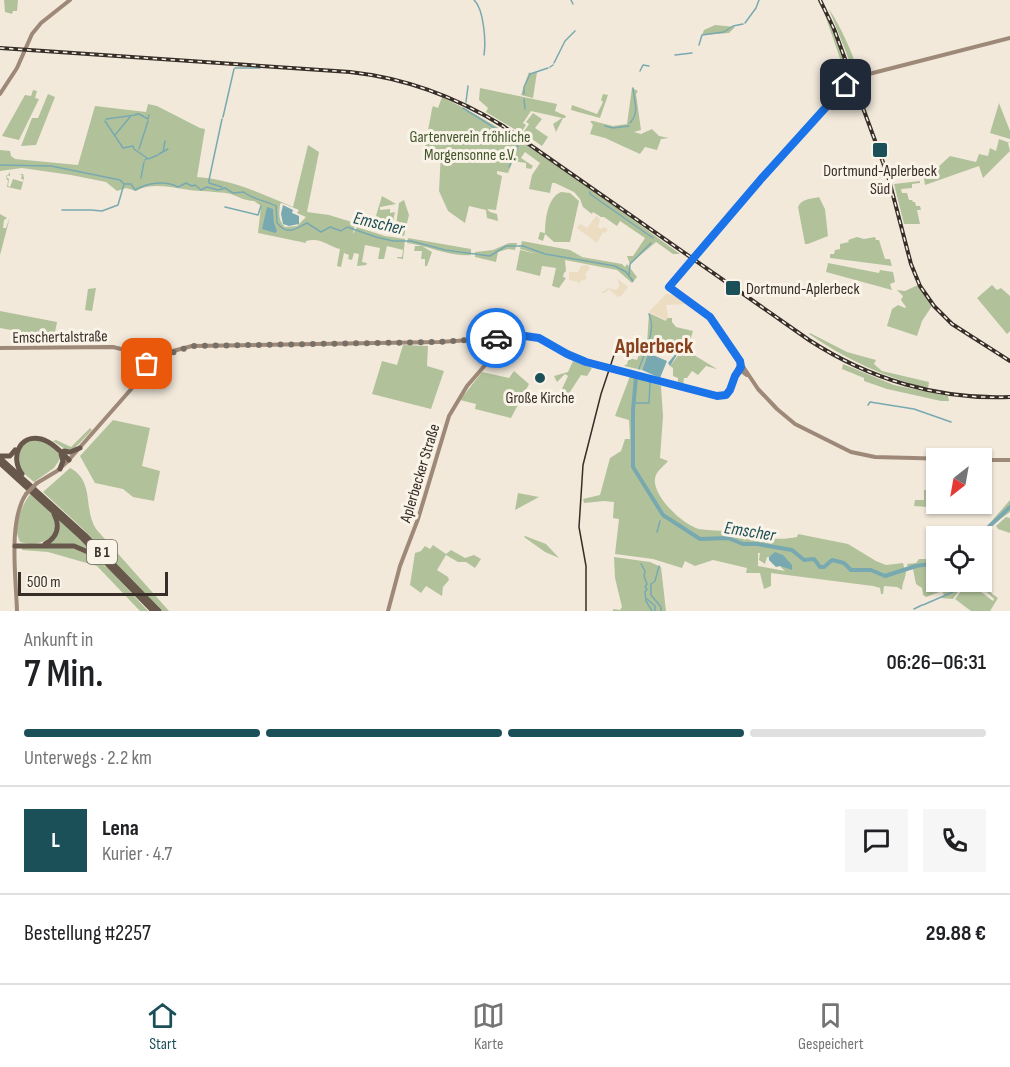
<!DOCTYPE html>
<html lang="de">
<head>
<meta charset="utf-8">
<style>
  body { margin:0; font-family:"Sofia Sans Condensed",sans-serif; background:#f6f6f6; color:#202124; height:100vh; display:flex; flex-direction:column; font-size:22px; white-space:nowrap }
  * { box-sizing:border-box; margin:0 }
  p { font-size:20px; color:#757577 }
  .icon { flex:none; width:33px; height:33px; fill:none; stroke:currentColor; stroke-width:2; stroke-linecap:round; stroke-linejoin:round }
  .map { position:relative; height:611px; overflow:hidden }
  .details { display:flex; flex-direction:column; background:#fff; flex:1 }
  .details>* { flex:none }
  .needle { width:39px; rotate:211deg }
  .buttons { position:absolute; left:926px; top:448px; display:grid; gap:12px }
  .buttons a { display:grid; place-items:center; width:66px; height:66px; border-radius:0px; background:#fff; box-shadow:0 2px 4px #0004; font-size:30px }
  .scale { position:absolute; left:18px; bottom:15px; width:150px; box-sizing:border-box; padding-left:6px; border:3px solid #372e28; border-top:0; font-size:16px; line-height:21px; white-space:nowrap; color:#372e28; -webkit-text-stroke:4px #faf3e8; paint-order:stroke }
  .pin { position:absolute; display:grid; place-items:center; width:51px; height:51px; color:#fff; margin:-26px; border-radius:12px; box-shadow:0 3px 9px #0006 }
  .courier { position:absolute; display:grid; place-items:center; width:60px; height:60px; margin:-30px; border:4px solid #1a73e8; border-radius:50%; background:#fff; color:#222; box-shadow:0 2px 8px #0007 }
  .summary em { font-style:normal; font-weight:600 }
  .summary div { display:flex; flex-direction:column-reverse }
  .summary { display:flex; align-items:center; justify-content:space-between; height:102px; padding:0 24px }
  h1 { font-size:39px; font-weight:600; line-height:45px }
  .bar { display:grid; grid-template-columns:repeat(4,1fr); gap:9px 6px; align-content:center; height:72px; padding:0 24px }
  .bar i { height:8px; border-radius:4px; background:#e0e0e0 }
  .bar .active { background:#1c5059 }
  .bar p { grid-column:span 4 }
  .line { display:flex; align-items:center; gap:15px; padding:0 24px; border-top:2px solid #e0e0e0 }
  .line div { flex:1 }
  .round { display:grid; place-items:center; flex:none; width:63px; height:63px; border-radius:0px; background:#f6f6f6 }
  .menu { display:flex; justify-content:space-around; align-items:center; height:84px; border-top:2px solid #e0e0e0; background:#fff; font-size:16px; color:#757577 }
  .menu a { display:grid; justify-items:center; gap:3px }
  .menu .active { color:#1c5059 }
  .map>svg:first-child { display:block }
  .green { fill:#b1c29b; fill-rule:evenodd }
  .plaza { fill:#ebdcc2 }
  .water { fill:#79a9b0 }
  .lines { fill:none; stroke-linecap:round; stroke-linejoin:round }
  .stream { stroke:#79a9b0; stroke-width:1.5 }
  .river { stroke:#79a9b0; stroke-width:4 }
  .secondary { stroke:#9e8978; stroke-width:4 }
  .trunk { stroke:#68574b; stroke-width:5 }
  .tram { stroke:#372e28; stroke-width:1.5 }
  .rail-casing { stroke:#372e28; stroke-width:4 }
  .rail { stroke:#faf3e8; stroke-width:1.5; stroke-dasharray:4.5; stroke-linecap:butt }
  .secondary-bridge { stroke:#9e8978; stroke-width:4 }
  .done { stroke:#786f67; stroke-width:6; stroke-dasharray:0 10.8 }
  .route { stroke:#1a73e8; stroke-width:8 }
  .poi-dot { fill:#1c5059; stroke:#faf3e8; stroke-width:2 }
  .labels { text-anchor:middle; stroke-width:6; stroke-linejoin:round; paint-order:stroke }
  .shield { fill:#faf3e8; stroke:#726962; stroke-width:1.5 }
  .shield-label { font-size:15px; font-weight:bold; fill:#372e28 }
  .park-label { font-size:16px; fill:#42562b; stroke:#faf3e8 }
  .poi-label { font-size:16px; fill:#372e28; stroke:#faf3e8 }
  .street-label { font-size:16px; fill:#372e28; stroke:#faf3e8 }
  .water-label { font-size:18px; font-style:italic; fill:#1c5059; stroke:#faf3e8 }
  .district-label { font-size:22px; font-weight:bold; fill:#88411f; stroke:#faf3e8 }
</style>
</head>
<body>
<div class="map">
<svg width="1010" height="611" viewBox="0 0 1010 611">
  <rect width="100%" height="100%" fill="#f2e9db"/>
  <path class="green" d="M4,0H18L17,11H13L12,14L5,12Z
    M817,0C833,16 842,55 850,78L847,79L824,12Z
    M829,9C842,29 851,50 859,73L855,75Z
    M715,25L735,27L729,33L702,35L704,30Z
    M529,72L531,74L537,72L533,98L521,95Z
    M480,88L557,104L555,111L566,116L565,118H563L556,132L553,124L562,118L531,111L523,123L526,125L521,133L486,112L488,108L479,100Z
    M632,88L638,91L636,94L641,130L634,132L641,134L652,129L659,136L669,138L661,139L657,150L645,147L640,154L605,138L590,134L593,125L590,121H593L613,126L627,124Z
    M33,90L37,91L35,98L39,99L19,140L2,136L25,95L31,96Z
    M48,94L55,97L36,145L21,146L32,118H38Z
    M603,94L608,95L600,118L571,110L572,105L597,114L603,102L601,100Z
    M442,97C526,138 604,199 680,254H673L656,242L630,264L627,256H633L645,238L620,221L617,226L604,217H601L593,212L592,214L583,207L580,199L574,192L555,183H552L550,193L529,189L532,175L540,163L525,152L521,158L533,166L531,169L526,168V163L513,161L508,173L497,171V174L502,176L496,210L487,209L490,212L497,214L498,221L487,218L486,210L469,206L465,223L448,211L439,191L441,152L425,146L432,109L433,106L438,108Z
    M999,103L1010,131V139L990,133Z
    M148,104L157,106L200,128L205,129L197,177C231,179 262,194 293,207L308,145L319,152L307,212L329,215L355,223L353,234L357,227L385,236L405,239L403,259L397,258V257H402L403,250L387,246L384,259H378L380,248L365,245L362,262L367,263L366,265L357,266L359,254L354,253L352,260L348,259L349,255L344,253L341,267L337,266L340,249C327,246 321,237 306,241V243L258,233L261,206L254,201C245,201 239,197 231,194C221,192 212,192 202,191C181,191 155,180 136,191L126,188L117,191L106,182L71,175L22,168L0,171V150L10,151L11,156L15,159L78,165L95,106L146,112ZM282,203L299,210L297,213L306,217L297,226L285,227C278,220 279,214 280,204Z
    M533,113L542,119L535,128L548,137L542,146L523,133L529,124L526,122Z
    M999,139L1010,143H1008L1010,151L983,178L979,166L925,185L924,178L934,174L935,170L950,156L976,162L979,154L988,156L990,148L996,151Z
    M10,172H13H10V176L7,175L6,177L9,179L8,186L10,187L13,179L23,182V179H21L22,175L19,174H23L24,178L21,190L7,187L8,181L6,178Z
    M920,181V183L912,184V188L901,189L902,193H907L909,200H912L913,202H915L916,206H920L921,210H917L920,224H904L894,184Z
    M561,192L570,193L579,201L570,242H554L545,234L543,241L538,239L540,232L545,233C545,219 548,197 561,192Z
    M382,196L396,204L380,207V210L390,209V213L395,212L392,226L377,224L376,228L395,233L399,203L404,200L409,215L404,236L372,229Z
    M819,197L825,209L828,236L808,244H805L798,207C802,198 811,199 819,197Z
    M0,214L7,218L4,220L3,228H6L10,217L0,255Z
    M857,237L864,239L875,237L876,240H879L885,259H890L892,266L830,258V254H834L835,250L840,249V244L849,242L848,240Z
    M408,238L471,249V255C450,257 429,246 407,243Z
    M522,241L570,250L582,257L622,264L625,267L627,264L637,277L632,283L617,270L565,260L566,271L564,273L563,277L566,278L559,288L552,286L556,268L542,266L540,276L516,270L520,250L537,254L520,249Z
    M509,243H517L515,250L508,249L498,252L496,262L475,257V252L493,250Z
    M415,246H422L432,252L427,266H425V259H421L422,251H414Z
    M828,263L879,273L880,270L893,272L895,282L890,284L892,290L826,272Z
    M918,285L932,306L922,321L917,336L887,326L892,309L898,305L905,308L906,307L901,300L903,296L897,290L905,291Z
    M992,285L997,290L1001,288L1010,296V331L1007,334L977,298Z
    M96,288L92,311L85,310L88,289Z
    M0,311L57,322L54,338L0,328Z
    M649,313L666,321V318H672V322L676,327L693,331L690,341L694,355L717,369L706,366L698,375L692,371L687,378H684L683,385L678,384V378L673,376V368L670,366L680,353C670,345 665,339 653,340L642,370L624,366L627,364L629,358L637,360L642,346L647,344Z
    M810,333L847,352L876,360L874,364L882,371L929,382L928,389C885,377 845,359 809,334Z
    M403,345L428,346L427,366L444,371L431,409L372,394L382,361L397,365Z
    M573,361L592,368L587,376L581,375L566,398L562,389L568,376L565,374L557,382L554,376L568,372Z
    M843,364L894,385L948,396L949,401H941L887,389L864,381V378L842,369Z
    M514,371L529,384L511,418L475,409L476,404L460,400L482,372L509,378Z
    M630,376L661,386L663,416L660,458L668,461C665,465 658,470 656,475C648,493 683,525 699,529C710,531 721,530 732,532C754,535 774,542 797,537L798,534L848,544L876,561L886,565L903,563L905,571H906C906,578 902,582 902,590L897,587L884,586L883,594H881L880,588L873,586L771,573V586L764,589L760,573H746L747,568L713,560L695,566L685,561L682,568L653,559L615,554L619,519L613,518L614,502L604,501L584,503L583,499L600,495L610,458L621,451L625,439H630L629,420L615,416ZM758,553H760L759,560L765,564L767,557H770L785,571L758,566Z
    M113,420L150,428L142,466L160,471L154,501L133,497L123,489L95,483L80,456Z
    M90,428L92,430L74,449H65L53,441L56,440L71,447Z
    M37,440C47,443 59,449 60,459L54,468L34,482L20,470L17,454L26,442Z
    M70,468C95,481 83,509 96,529L169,611H161L83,529L43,492Z
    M924,490H935L936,504H955V509L914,506L915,500H924Z
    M31,493C47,508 56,511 55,534C44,543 35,546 20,542C12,527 21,506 31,493Z
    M518,493L539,497L515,510Z
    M1010,500V512L995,523L983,536V531Z
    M56,516L95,553L84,548L47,544L54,538Z
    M1006,517L1010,518V533L998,529L996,526Z
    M525,536L546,544L559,558L545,552L524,537Z
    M433,545L446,554L451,550L465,558L474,555L481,559L475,568L466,562H458L446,555L437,570L448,577L449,580L443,587L442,596L426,586L421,593L410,585L415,553L421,551L425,546L430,549Z
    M69,546L95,558L110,570L148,611H140L97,566L48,552L22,550V547Z
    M614,557L650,562L661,567L666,611H613V609L620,610L622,607L615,578Z
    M919,559H936V567L927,569L929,573L936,571V575L929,577L932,589L942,587L941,582L958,584L965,582L953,599L940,598L944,595L942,591L926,597L923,595L922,588L916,584L913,569L909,570L907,564L916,563Z
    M968,582L993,601L994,599L985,590L986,589L998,598L990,611H971L955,599Z"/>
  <path class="plaza" d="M596,216L600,219L598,227L601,229L603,227L608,229L605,233L603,232L597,243L577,228L580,224L587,228Z
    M587,265L590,268L585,274L587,279L580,281L579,285L578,282L569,280V272H578L581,266Z
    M618,279L628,287L621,296L618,297L609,289L605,293H601L608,288L616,290L619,287Z
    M666,294L674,295L685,304L666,305L668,318L666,320L649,312Z"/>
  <path class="water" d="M283,205L293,210L292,213L299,216V224L289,226L283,224L281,214Z
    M267,207L273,209L274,223L277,231L275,233L262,229Z
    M653,340H665L680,350L670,366L668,363L677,352L658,343L653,355L667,361L660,378L642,370Z
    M775,552L783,555L792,565V570L780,566L776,567L769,560V557Z"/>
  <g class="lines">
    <path class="stream" d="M474,0C484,9 486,42 484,55
      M571,0L573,4
      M745,23L756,8L759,0
      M699,45L702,35L724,32L733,26L743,24
      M675,55L692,53
      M554,63L565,41L575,31
      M550,67L553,65
      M235,68H260
      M640,71L643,65L649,66
      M524,94V87L530,74L548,68
      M524,99L525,109
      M466,102L468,86
      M463,108L512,139
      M136,114H139L148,119L149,115
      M223,117L234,69
      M106,119L136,115
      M222,119L209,180V183L222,187
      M105,121L123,148L133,146L134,149L147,158L145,160
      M630,123C640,112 634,101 633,88
      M605,126L613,128L629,126
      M115,135L130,117
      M513,139L519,144L517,147
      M139,149L148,121
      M163,152L165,141
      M159,154L168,149
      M148,159L158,155
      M0,165L51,166L120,180L124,184H131L135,190C147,183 165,180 178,187L186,183L192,186L195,185L201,190L207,187L218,190L225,188L233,193L244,192C253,200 265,200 276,206L277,223C288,236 295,229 307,223L321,232L330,227L341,231L347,227L376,237L393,241H411L445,250L490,256L506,246H523L545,254L615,266L626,272L633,281
      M509,167L517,149
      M141,178L144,162
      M590,192V194L653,238
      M225,207L258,215L261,206
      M62,210H90
      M91,210L102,211L118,205L124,184
      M629,275L630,264L651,243
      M639,369C644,353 657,330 649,314
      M634,403H649L650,382
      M868,405L870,402L914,409L951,422
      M663,516H664
      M657,532L660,521
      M641,564L645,571L644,576L647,584L645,587L647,589L645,592L646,601L652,611
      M659,566L655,581L651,584V595L661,607V611
      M647,599L655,606V611
      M923,605L955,591
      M914,609L922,605"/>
    <path class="river" d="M636,377L633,410V467L663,515L700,539L728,538L743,544H757L792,550L804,560L814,559L820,567H824L832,560L844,563L851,570H871L885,576L916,566L936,563
      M978,537L1010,507"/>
    <path class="secondary" d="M861,76L1010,38
      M850,82L761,179L669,287L710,317L758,389L777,409L795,424L851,452L875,457L951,459
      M0,94L17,68L32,34L41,23L70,0
      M0,348L113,347L137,353L152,365
      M740,370L747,375
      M981,460H1010
      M37,483L57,471L67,462L155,362L173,351L192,346L439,342L532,336C548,339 568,356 587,362L720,397C734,393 733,376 739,365
      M17,611C16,578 8,521 26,494
      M388,611L400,566L418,519L449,416L467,386L493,356L495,350V338"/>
    <path class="trunk" d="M64,451L70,452L80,448
      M0,456H10L15,450
      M0,458L85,535L159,611
      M0,463L82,538L153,611
      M60,469L63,461L61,454
      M22,474C10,458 19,434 41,439C52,442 61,452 69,460
      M45,544C58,537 60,526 54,514
      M15,546H74L97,556"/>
    <path class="tram" d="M586,611V566L579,527L583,465L601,394L619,340"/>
    <g class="rail-casing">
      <path id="rail" d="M820,0L834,29L888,176L911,264L920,286L934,306L952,324L1010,361
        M0,48L350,72C405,78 456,97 503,126L809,340C869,379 938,400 1010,397"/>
    </g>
    <use href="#rail" class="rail"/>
    <path class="secondary-bridge" d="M850,82L861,76
      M26,494L37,483"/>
  </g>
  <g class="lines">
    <path class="done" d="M147,364L150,367L165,355L192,346L439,342L496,338"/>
    <path class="route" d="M496,338L525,336L539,338L567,354L586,362L717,396L726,395L730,390L735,376L741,367L740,361L710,317L669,287L761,179L846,85"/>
  </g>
  <g class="poi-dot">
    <rect x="872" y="142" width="16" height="16" rx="3"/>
    <rect x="725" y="280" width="16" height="16" rx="3"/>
    <circle cx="540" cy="378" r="6"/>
  </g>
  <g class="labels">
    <rect class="shield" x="87" y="540" width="30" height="24" rx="4.5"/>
    <g class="shield-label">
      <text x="102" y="557">B 1</text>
    </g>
    <g class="park-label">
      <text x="470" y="142">Gartenverein fröhliche<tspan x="470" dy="18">Morgensonne e.V.</tspan></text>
    </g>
    <g class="poi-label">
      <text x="880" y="176">Dortmund-Aplerbeck<tspan x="880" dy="18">Süd</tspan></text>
      <text x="746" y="294" text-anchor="start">Dortmund-Aplerbeck</text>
      <text x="540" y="403">Große Kirche</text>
    </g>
    <g class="street-label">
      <text transform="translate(60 336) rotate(-1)" y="6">Emschertalstraße</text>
      <text transform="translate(419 473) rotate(-73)" y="6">Aplerbecker Straße</text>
    </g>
    <g class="water-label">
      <text transform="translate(379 223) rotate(13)" y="6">Emscher</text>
      <text transform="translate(750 531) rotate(9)" y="6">Emscher</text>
    </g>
    <g class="district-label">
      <text x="654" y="353">Aplerbeck</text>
    </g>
  </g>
</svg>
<div class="buttons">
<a><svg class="needle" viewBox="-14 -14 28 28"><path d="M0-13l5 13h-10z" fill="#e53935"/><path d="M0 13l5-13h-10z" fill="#757577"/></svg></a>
<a><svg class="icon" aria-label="locate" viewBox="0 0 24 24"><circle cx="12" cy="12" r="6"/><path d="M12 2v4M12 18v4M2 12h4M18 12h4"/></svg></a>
</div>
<div class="scale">500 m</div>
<div class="pin" style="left:147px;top:364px;background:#ea580c"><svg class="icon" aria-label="bag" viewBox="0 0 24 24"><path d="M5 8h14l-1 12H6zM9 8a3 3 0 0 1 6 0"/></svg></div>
<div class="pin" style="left:846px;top:85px;background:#1f2937"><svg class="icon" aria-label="home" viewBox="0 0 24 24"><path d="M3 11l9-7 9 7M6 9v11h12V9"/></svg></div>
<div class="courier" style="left:496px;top:338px"><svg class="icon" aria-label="car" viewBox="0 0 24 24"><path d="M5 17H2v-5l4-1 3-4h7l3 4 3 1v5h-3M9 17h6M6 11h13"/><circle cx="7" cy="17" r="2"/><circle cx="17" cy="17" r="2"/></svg></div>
</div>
<section class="details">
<div class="summary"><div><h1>7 Min.</h1><p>Ankunft in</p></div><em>06:26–06:31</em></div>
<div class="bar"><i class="active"></i><i class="active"></i><i class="active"></i><i></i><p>Unterwegs · 2.2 km</p></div>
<div class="line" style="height:108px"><b class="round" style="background:#1c5059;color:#fff">L</b><div><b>Lena</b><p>Kurier · 4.7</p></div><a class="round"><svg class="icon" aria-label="chat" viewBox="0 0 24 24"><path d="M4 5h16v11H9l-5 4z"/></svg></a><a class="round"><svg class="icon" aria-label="phone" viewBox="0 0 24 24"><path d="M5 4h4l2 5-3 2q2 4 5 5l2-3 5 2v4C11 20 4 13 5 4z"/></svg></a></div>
<div class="line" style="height:78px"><div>Bestellung #2257</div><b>29.88 €</b></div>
</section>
<nav class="menu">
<a class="active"><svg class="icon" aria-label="home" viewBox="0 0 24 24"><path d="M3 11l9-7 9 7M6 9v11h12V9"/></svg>Start</a>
<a><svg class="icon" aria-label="map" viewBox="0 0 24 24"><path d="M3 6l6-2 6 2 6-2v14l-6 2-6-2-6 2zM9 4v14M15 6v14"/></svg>Karte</a>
<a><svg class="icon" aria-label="saved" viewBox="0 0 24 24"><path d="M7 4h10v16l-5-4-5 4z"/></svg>Gespeichert</a>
</nav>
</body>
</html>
